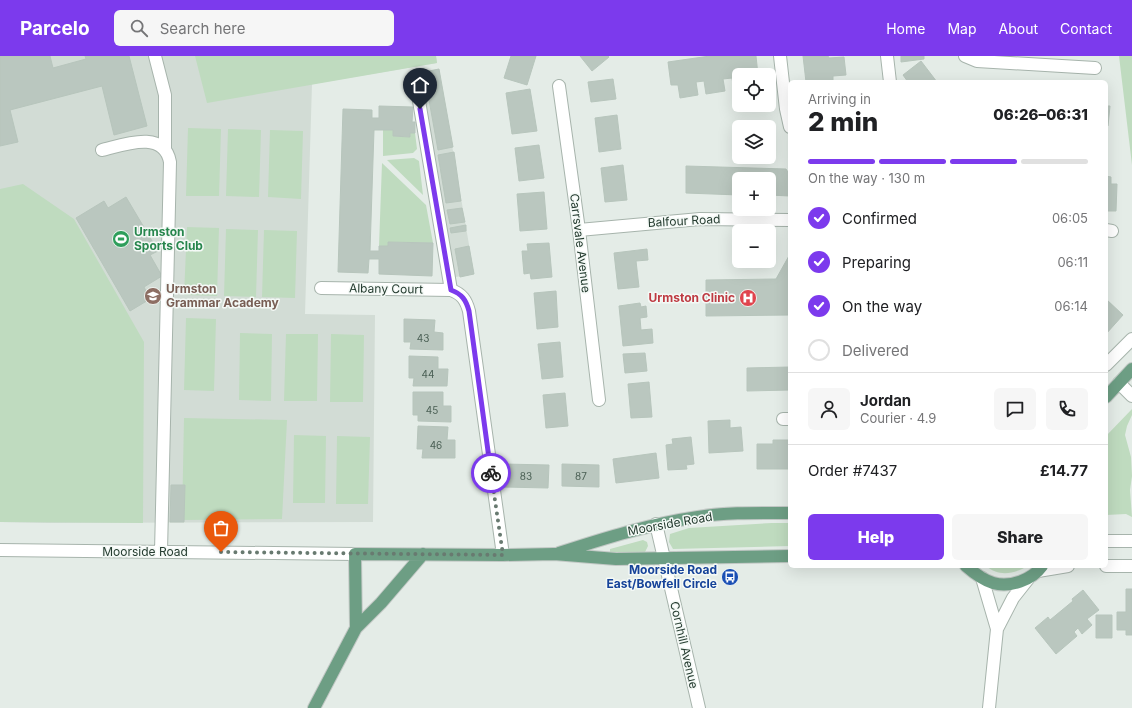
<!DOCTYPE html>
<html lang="en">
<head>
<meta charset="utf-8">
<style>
  body { margin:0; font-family:Inter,sans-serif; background:#f6f6f6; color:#202124; height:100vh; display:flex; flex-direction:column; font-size:15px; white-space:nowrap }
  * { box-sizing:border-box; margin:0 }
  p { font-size:13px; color:#757577 }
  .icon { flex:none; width:22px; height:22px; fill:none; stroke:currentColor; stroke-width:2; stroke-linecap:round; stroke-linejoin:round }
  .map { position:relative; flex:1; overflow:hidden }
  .drawer { position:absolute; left:788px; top:24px; width:320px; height:488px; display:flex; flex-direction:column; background:#fff; border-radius:6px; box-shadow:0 4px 16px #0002 }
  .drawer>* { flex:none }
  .buttons { position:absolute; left:732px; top:12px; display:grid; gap:8px }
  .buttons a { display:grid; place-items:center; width:44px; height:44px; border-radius:6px; background:#fff; box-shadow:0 4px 16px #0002; font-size:20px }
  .pin { position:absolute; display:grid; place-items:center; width:34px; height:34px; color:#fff; margin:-41px -17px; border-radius:50% 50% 50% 0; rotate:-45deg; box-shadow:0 0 4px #0007 }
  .pin .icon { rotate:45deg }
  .courier { position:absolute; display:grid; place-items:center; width:40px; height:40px; margin:-20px; border:3px solid #7c3aed; border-radius:50%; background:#fff; color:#222; box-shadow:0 1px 5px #0007 }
  .overview em { font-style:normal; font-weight:800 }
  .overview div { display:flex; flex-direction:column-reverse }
  .overview { display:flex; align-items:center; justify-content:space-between; height:68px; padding:0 20px }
  h1 { font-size:26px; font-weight:800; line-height:30px }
  .bar { display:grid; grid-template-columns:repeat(4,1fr); gap:6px 4px; align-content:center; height:48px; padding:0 20px }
  .bar i { height:5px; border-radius:3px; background:#e0e0e0 }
  .bar .current { background:#7c3aed }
  .bar p { grid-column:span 4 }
  .line { display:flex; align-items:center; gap:10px; padding:0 20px; border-top:1px solid #e0e0e0 }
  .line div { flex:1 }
  .round { display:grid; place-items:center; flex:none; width:42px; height:42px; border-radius:6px; background:#f6f6f6 }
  ol { padding:0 20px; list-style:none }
  li { display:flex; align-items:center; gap:12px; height:44px }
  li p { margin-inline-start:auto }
  li .icon { padding:4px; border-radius:50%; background:#7c3aed; color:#fff; stroke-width:4 }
  li:last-child { color:#757577 }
  li i { width:22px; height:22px; border:2px solid #e0e0e0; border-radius:50% }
  .action { display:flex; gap:8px; margin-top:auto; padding:8px 20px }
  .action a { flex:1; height:46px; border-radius:6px; background:#7c3aed; color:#fff; font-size:16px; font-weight:800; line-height:46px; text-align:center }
  .action a+a { background:#f6f6f6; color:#202124 }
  header { display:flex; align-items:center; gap:24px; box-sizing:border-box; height:56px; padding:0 20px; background:#7c3aed; color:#fff }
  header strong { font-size:19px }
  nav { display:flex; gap:22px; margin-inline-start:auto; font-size:14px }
  .search { width:280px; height:36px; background:#f6f6f6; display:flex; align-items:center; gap:10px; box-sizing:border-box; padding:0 14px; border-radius:6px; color:#757577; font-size:15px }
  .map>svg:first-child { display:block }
  .built { fill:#d2dcd5 }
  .green { fill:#bfdbbf }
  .building { fill:#bac7bf; stroke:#b7c5bc }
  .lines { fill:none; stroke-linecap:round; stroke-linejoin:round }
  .minor-casing { stroke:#a7b4ac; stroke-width:14 }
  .major-casing { stroke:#c2c8c5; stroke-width:14 }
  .minor { stroke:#fff; stroke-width:12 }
  .major { stroke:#6d9e84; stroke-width:12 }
  .done { stroke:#687a70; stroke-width:4; stroke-dasharray:0 7.2 }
  .route { stroke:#7c3aed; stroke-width:5 }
  .labels { text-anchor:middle; stroke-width:3; stroke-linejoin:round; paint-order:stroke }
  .number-label { font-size:10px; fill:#4a5f54 }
  .street-label { font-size:12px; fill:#253c30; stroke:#f4f9f6 }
  .leisure-label { font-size:12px; font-weight:bold; fill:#27864d; stroke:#f4f9f6; text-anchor:start }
  .education-label { font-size:12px; font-weight:bold; fill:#785e54; stroke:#f4f9f6; text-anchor:start }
  .health-label { font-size:12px; font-weight:bold; fill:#be3a42; stroke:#f4f9f6; text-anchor:end }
  .transit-label { font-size:12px; font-weight:bold; fill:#164399; stroke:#f4f9f6; text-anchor:end }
</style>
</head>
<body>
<header>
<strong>Parcelo</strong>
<div class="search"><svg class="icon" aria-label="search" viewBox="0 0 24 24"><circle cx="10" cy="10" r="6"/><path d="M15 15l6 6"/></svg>Search here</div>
<nav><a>Home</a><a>Map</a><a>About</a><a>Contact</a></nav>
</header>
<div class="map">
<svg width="1132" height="652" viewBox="0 0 1132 652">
  <rect width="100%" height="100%" fill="#e4ece7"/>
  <path class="built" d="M0,0H436L437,7L312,28L305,258L375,259L373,466L49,467L0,466Z
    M439,13L474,218L443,223L408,18Z"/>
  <path class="green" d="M195,0H436L437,7L207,47Z
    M1119,0H1132V109Z
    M188,72L221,73L219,140H186Z
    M228,73L261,74L259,141L226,140Z
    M270,74L303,75L301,143L268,141Z
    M383,74H393V80L409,81L410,77H415L417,93L413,97L383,100Z
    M414,102L419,105L423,139L387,104Z
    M382,107L426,149L433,187L388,186V190H379Z
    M23,128L74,163L144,286L143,467L0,466V133Z
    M187,171L219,172L217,240L184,239Z
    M226,173L258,174L256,241L224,240Z
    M264,174L297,175L295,242L262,241Z
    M186,262L216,263L214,335L184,334Z
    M240,277L272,278L271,345L239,344Z
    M286,278H318L317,345H284Z
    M331,278L364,279L363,346H330Z
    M1132,353V359L1127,370L1125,379L1131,401L1132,420L1130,434L1132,461L1126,458L1106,459V380Z
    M184,362L287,364L282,463L182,464Z
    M294,379L326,380L325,447H293Z
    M337,380L370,381L368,448H336Z
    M772,467H790V490L673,493L669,486L670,478L689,472Z
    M643,484L647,486L648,490L645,496L641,497H610V493Z
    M986,510H1028C1014,518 999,521 986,510Z"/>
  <path class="building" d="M0,0H50L53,12L86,3L85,0H129L147,70L114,79L102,30L10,54L18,86L0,90Z
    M511,0H536L527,29L504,22Z
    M580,0H608L609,1L592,15Z
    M710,0H756L758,19H739V34L734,35L732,22L723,23L725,35L706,38L704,25L696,26L698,39L680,42L678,29H671L668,6Z
    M803,0H828L829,2L844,1L846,19L833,20V26H806Z
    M901,0H924V3L901,6Z
    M921,5L937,26H908L903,19Z
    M439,13L453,91L438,94L424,16Z
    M613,23L616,43L591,46L588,26Z
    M530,33L537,75L512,78L506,37Z
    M379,50L413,51L412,66H415V77H410V81L393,80V74H374L370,195H379V190H388V186L433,187L432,220L379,218V203H369L368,217L338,216L343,53L372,54V62H379Z
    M1106,50H1110L1108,70H1106Z
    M617,59L621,93L599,96L595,62Z
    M539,89L544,122L519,125L515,92Z
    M454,96L461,145L446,147L438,99Z
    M623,109L627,144L605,146L601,112Z
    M686,110L786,113L790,119V140L769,139V123H739V139L686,137Z
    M1106,120L1111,121V128H1117L1116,155H1106Z
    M544,136L547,173L520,175L517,138Z
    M126,141L158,195L150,199L162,220L144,231L150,243L130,255L76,162L104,145L108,152Z
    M462,152L465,166L450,168L447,154Z
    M466,169V175L451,177L450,172Z
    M549,187L552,221L531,223L530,217L524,218L522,195H528L527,188Z
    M469,190L474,218L460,221L455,193Z
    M647,193L648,204L636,205L639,231L618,233L614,197Z
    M790,198V259L706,260V224L776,223Z
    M556,235L558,271L537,273L534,237Z
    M1106,243L1123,259L1106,278Z
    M640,247L641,251L646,250L647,261L640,262L641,274L652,273L653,287L623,290L619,250Z
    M404,263L435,264L434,276L443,277V294L410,293L411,286H404Z
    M560,286L563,321L542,323L538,288Z
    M645,297L647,315L625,317L623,298Z
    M409,300L438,301V313H448L447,330H413L414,322H409Z
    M790,311V334L747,335V312Z
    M649,326L652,361L631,362L628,328Z
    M413,336H443V350H451V366L418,365V359H413Z
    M565,337L568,370L546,372L543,339Z
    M730,364V372L741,371L743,395L709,397L708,365Z
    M418,370L448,371L447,384H455V402H422L423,393H417Z
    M691,381L694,408L686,409L687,413L668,414L666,389L673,388L672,383Z
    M773,384H789L790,413H757V388H773Z
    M656,397L659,422L616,427L613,403Z
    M503,408L549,409L548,432L503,431Z
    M562,408L599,409V431L562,430Z
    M171,429H185L184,466H170Z
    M1126,533H1132V579H1126V574H1117V556H1126Z
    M1083,534L1099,554L1087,563L1092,569L1082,578L1078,572L1074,576L1077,580L1056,598L1035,572L1048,561L1050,564L1073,545L1072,543Z
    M1096,559H1112V582H1096Z"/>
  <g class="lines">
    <g class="minor-casing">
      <path id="minor" d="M155,0L165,39V93
        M780,0L786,53L790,71
        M887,0L890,26
        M965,0L977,5L1095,12
        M559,30L579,174L599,344
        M418,39L451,234
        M102,94C123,89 164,73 170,106L161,496
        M579,174L700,163L790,164
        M1106,174L1112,175
        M321,232L451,234C462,238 466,244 469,255L503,499
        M1106,309L1132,283
        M1119,327L1132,340
        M783,363H790
        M656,468L699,652
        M1106,485H1132
        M0,494L355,498
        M1106,510H1132
        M1038,515L1068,510
        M982,522L997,573L989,652
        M997,573L1013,542L1028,523"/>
    </g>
    <g class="major-casing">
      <path id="major" d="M1106,341L1132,313
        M559,497C605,482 650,468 698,461C728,456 760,457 790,457
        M966,510C974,517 983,524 993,527C1010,532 1032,524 1042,510
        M356,572L355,498L503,499L554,498L616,503L790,500
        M314,652L356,572L381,547L423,498"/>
    </g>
    <use href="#minor" class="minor"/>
    <use href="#major" class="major"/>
  </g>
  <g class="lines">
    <path class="done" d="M221,496L503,499L491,417"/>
    <path class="route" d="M420,53L451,234C462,238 466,244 469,255L491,417"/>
  </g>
  <defs>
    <g id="stadium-disc" transform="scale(0.9)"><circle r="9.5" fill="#2e9e5b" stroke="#f4f9f6"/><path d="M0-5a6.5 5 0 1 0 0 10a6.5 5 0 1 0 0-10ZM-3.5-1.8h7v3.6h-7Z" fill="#fff"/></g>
    <g id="school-disc" transform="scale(0.9)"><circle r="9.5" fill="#8d6e63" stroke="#f4f9f6"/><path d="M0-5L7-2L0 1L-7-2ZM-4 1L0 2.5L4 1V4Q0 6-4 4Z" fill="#fff"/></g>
    <g id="hospital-disc" transform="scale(0.9)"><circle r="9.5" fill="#e0444e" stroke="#f4f9f6"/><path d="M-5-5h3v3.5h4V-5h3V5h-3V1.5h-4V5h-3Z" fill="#fff"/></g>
    <g id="bus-disc" transform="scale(0.9)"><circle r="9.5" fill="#1a4fb4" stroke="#f4f9f6"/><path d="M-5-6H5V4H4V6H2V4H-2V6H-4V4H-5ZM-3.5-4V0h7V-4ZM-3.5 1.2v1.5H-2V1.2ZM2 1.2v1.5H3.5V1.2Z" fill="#fff"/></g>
  </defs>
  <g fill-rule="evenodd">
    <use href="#stadium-disc" x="121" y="183"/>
    <use href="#school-disc" x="153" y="240"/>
    <use href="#hospital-disc" x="748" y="242"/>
    <use href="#bus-disc" x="730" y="521"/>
  </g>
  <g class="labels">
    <g class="number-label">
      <text x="423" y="286">43</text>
      <text x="428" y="322">44</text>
      <text x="432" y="358">45</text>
      <text x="436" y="393">46</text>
      <text x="526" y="424">83</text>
      <text x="581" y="424">87</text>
    </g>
    <g class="street-label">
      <text transform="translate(684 165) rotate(-3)" y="4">Balfour Road</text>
      <text transform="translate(580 187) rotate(83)" y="4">Carrsvale Avenue</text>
      <text transform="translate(386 233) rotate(1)" y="4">Albany Court</text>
      <text transform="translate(670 468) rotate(-10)" y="4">Moorside Road</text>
      <text x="145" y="500">Moorside Road</text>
      <text transform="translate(684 589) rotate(77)" y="4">Cornhill Avenue</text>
    </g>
    <g class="leisure-label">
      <text x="134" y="180">Urmston<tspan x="134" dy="14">Sports Club</tspan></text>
    </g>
    <g class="education-label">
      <text x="166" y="237">Urmston<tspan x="166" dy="14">Grammar Academy</tspan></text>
    </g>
    <g class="health-label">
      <text x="735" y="246">Urmston Clinic</text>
    </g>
    <g class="transit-label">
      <text x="717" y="518">Moorside Road<tspan x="717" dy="14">East/Bowfell Circle</tspan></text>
    </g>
  </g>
</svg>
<div class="buttons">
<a><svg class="icon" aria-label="locate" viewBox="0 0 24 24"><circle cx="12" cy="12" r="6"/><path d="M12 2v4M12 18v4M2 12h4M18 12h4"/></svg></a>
<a><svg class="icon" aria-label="layers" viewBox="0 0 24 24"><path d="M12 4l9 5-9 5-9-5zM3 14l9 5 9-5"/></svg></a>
<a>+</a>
<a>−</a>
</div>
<div class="pin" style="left:221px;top:496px;background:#ea580c"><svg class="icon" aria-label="bag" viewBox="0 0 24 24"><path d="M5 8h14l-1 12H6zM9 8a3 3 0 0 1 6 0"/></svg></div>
<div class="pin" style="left:420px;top:53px;background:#1f2937"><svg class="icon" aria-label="home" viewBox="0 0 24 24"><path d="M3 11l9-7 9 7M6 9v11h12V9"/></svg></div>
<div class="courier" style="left:491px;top:417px"><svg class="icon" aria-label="bike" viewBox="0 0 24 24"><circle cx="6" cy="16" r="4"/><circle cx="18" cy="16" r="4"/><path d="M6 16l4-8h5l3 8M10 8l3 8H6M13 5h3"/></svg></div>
<section class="drawer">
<div class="overview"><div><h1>2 min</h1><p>Arriving in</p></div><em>06:26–06:31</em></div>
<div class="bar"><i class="current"></i><i class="current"></i><i class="current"></i><i></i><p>On the way · 130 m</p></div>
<ol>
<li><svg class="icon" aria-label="check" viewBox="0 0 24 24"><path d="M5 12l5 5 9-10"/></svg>Confirmed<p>06:05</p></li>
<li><svg class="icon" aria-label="check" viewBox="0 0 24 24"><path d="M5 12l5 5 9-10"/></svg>Preparing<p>06:11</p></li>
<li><svg class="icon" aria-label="check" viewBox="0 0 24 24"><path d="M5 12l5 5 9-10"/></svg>On the way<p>06:14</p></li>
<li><i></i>Delivered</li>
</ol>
<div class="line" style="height:72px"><a class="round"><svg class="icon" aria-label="person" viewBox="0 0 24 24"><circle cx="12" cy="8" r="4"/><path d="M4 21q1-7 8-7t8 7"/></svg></a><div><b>Jordan</b><p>Courier · 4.9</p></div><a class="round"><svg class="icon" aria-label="chat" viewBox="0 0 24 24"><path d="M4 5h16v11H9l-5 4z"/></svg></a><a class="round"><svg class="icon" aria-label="phone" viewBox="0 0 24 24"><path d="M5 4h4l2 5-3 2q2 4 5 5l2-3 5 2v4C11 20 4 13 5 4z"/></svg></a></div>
<div class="line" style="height:52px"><div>Order #7437</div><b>£14.77</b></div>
<div class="action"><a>Help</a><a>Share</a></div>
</section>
</div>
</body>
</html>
